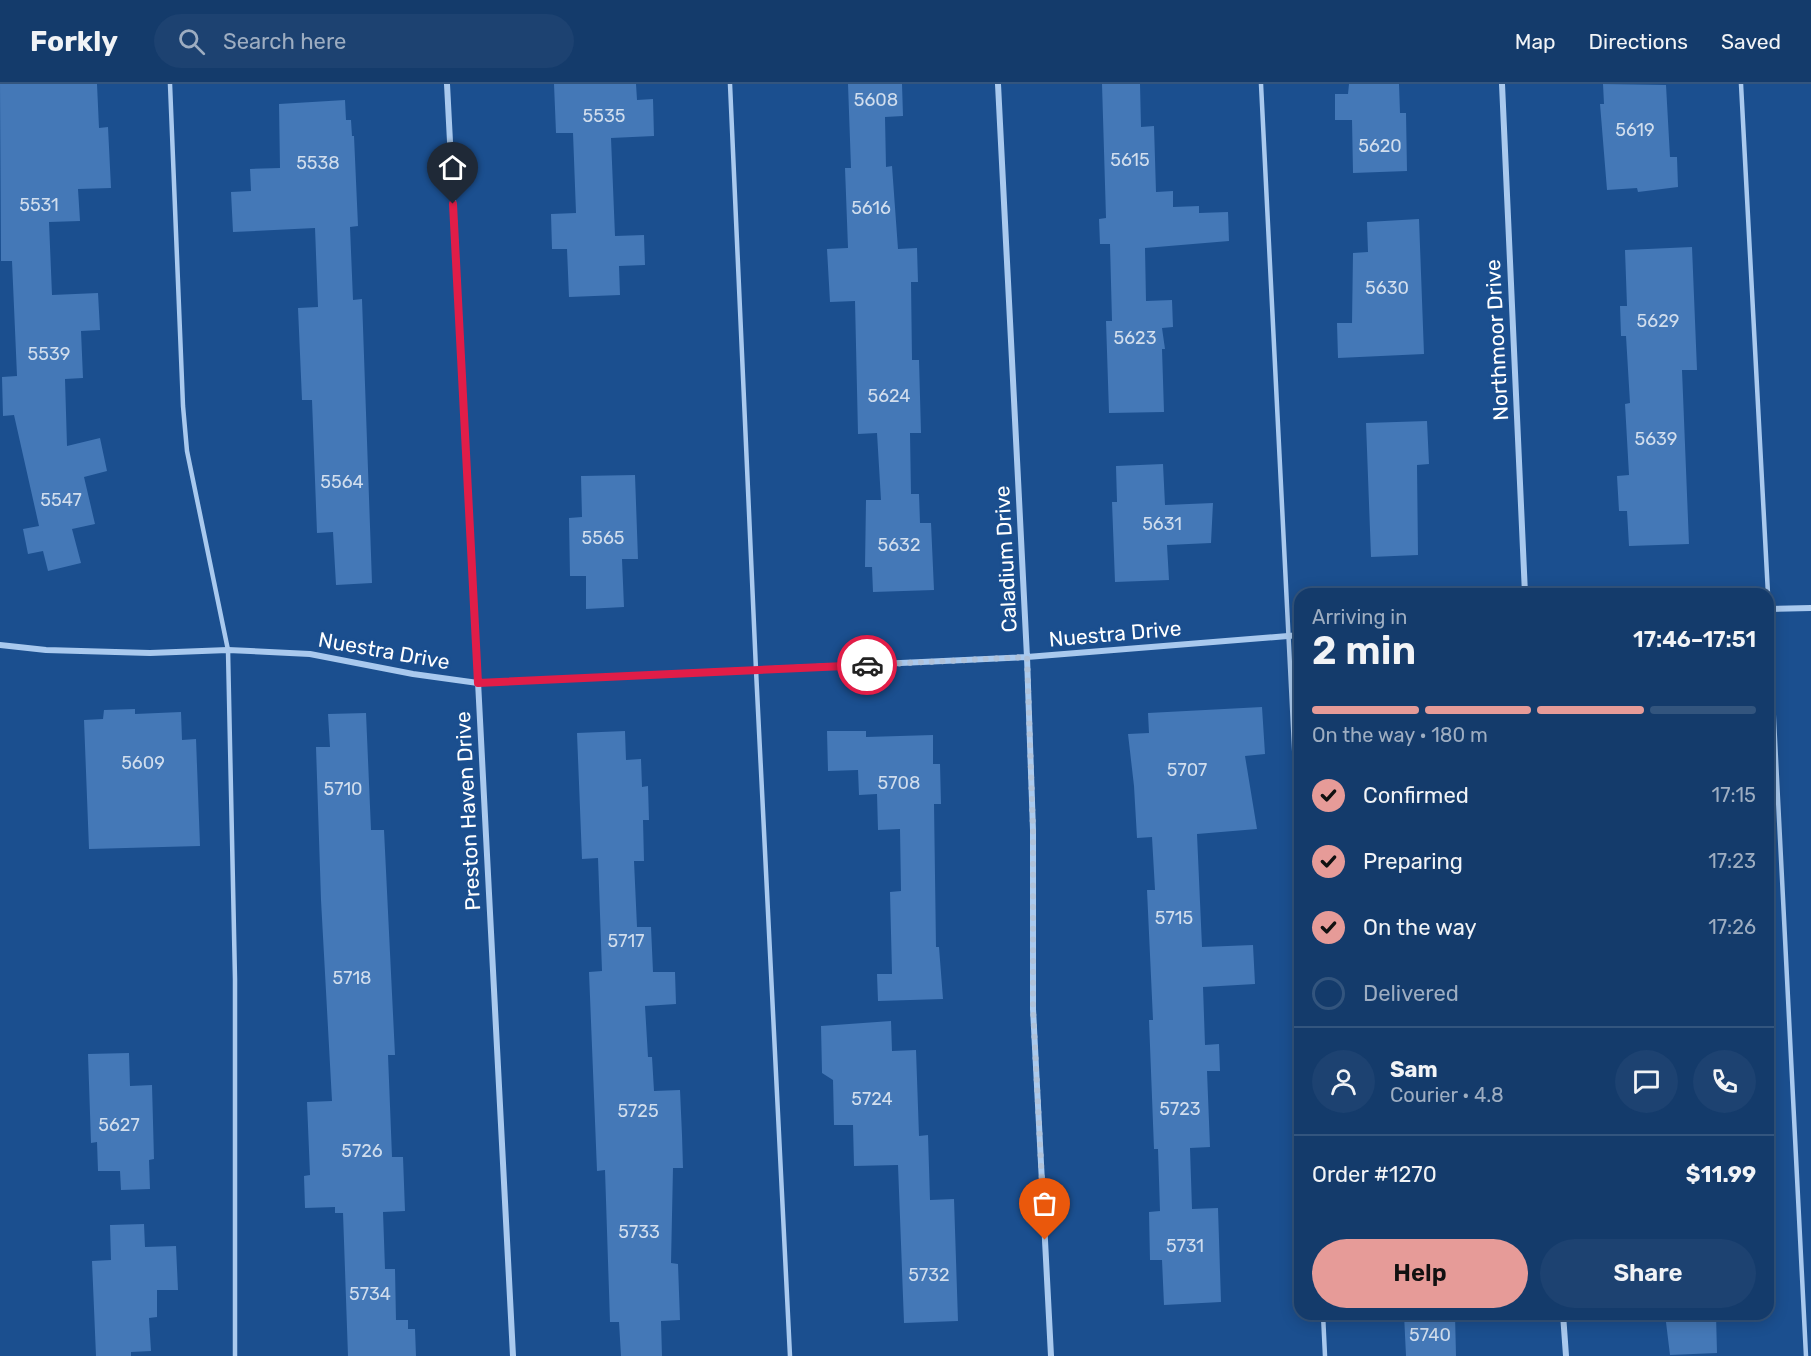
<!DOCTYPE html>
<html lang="en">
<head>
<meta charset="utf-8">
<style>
  body { margin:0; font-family:Rubik,sans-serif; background:#1d4271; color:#f1f3f6; height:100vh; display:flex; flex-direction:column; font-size:22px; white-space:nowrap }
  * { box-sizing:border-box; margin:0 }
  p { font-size:20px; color:#9dadc1 }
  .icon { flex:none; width:33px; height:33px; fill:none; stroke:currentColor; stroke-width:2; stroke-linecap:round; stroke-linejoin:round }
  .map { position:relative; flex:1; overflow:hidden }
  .details { position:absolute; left:1294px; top:504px; width:480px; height:732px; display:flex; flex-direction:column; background:#143b6b; border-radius:18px; box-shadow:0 3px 15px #0003,0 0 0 2px #33557e }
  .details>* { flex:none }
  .pin { position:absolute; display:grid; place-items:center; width:51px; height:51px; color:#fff; margin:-62px -26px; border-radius:50% 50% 50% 0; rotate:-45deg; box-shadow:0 0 6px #0007 }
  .pin .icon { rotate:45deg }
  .courier { position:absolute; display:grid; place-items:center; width:60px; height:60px; margin:-30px; border:4px solid #e11d48; border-radius:50%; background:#fff; color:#222; box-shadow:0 2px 8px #0007 }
  .headline em { font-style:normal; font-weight:600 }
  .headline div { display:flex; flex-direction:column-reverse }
  .headline { display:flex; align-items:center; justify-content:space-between; height:102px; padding:0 18px }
  h1 { font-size:39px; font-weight:600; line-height:45px }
  .bar { display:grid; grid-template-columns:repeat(4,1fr); gap:9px 6px; align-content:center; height:72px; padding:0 18px }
  .bar i { height:8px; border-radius:4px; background:#33557e }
  .bar .selected { background:#e69b98 }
  .bar p { grid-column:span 4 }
  .line { display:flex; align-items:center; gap:15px; padding:0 18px; border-top:2px solid #33557e }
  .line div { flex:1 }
  .round { display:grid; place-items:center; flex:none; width:63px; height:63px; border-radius:32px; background:#1d4271 }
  ol { padding:0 18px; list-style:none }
  li { display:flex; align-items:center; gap:18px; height:66px }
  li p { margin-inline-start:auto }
  li .icon { padding:6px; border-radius:50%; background:#e69b98; color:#111; stroke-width:4 }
  li:last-child { color:#9dadc1 }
  li i { width:33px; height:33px; border:3px solid #33557e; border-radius:50% }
  .button { display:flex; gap:12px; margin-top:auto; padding:12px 18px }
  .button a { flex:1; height:69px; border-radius:36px; background:#e69b98; color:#111; font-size:24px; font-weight:600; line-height:69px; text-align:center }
  .button a+a { background:#1d4271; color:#f1f3f6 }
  header { display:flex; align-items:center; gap:36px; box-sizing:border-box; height:84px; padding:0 30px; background:#143b6b; border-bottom:2px solid #33557e }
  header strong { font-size:28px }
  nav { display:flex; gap:33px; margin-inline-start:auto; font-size:21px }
  .search { width:420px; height:54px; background:#1d4271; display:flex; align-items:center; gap:15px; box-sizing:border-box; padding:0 21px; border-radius:33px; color:#9dadc1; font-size:22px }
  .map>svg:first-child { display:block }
  .building { fill:#4478b7 }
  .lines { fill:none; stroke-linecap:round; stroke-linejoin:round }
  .lane { stroke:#a9c9ee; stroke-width:4.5 }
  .street { stroke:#a9c9ee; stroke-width:6 }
  .done { stroke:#afc1d8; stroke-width:6; stroke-dasharray:0 10.8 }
  .route { stroke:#e11d48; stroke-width:8 }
  .labels { text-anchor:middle; stroke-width:6; stroke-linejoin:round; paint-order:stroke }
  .number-label { font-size:18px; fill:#d0dded }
  .street-label { font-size:21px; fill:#fff; stroke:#1b4f8f }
</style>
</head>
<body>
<header>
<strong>Forkly</strong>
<div class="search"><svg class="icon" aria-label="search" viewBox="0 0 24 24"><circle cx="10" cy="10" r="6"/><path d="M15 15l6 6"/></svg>Search here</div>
<nav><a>Map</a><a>Directions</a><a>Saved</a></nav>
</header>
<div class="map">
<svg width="1811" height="1272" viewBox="0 0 1811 1272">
  <rect width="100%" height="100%" fill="#1b4f8f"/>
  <path class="building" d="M0,0H97L99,44L108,43L111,104L78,105L80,137L49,138L52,211L98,209L100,246L81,247L83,294L65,295L67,362L100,354L107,387L84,393L95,440L72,445L81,479L48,487L43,467L28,470L23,445L39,442L14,331L3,332L2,293L17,292L12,177H1Z
    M554,0H636L637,16L653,15L654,52L611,54L615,152L644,151L645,181L619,182L620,211L569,213L567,165H552L551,130L576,129L573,49H556Z
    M848,0H902L903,32L885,33L886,83L892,82L898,165L917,164L918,198H911L912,276H919L921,349H910L911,410H919L920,439H931L934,506L873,508L872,483H865L866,416H881L877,349L858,350L855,217L830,218L827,165L848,164L845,84H851Z
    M1102,0H1140L1141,43L1154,42L1156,108L1173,107V123L1199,122V129L1228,128L1229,157L1145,164L1146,217L1172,216L1173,243L1162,244L1165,265H1162L1164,328L1109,329L1106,237H1112L1110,160H1100L1099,135L1106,134Z
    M1349,0H1399L1400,29H1406L1407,87L1353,89L1352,36H1335V10H1348Z
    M1603,0L1666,1L1670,73H1677L1678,103L1638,108L1637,104L1607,106L1600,20H1604Z
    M345,16L346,36H351L352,52H354L358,142L350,143L353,216L362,215L372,499L336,501L333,448L317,449L312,316H302L298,224L318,223L315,144L233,148L231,108L251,107L250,85L280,84L279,20Z
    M1419,135L1424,270L1338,274L1337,239H1352L1353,169L1368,168L1367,138Z
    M1692,163L1697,286H1682L1689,460L1629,462L1627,427H1619L1617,392L1629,391L1625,320L1630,319L1626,252H1621L1620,222H1627L1625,166Z
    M1427,337L1429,380L1417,381L1418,471L1371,473L1366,339Z
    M1163,380L1165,421L1213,419L1211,459L1167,461L1169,496L1115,498L1112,418H1117L1116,382Z
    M635,391L638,475H622L624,523L586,525V492H570L569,434L582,433L581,392Z
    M1262,623L1265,670L1245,672L1257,745L1197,750L1202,863L1253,861L1255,900L1203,903L1205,961L1219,960L1220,987H1207L1210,1063L1190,1064L1192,1125L1218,1124L1221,1218L1164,1221L1162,1176H1150L1149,1128L1160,1127L1158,1065H1154L1149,936H1153L1147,806H1155L1152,753L1137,754L1134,702L1128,650L1149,649L1148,629Z
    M135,625V630L181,628L182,656L196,655L200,762L89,765L84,636L103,635L104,626Z
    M366,629L371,746H384L395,971H388L392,1073H403L405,1127L383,1128L385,1185H395L396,1236H408V1245H415L416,1272H348L343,1129H335V1123L305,1124L304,1092L310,1091L307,1018L332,1017L321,816L316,663H330L328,630Z
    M625,647L626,676L641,675L642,703L648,702L649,736H643L644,777H634L637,843H651L653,888H675L676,920L645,922L648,973H652L654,1007L680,1006L682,1051L683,1084H673L671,1179L678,1180L680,1236L661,1237L662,1272H621L619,1238H610L605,1086L597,1087L589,888L602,887L598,774L582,775L577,649Z
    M827,647H866V653L933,651V680H940L941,720H934L936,863H939L943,915L878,917L877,890H892L890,808L901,807L900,745L878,746L877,710L859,711L858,686L828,687Z
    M891,937L892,967L916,966L919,1052L928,1051L930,1116L954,1115L958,1237L904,1239L898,1081L854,1082L853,1041H834L833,996L822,989L821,942Z
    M129,969L130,1002L152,1001L154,1075L149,1076L150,1105L121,1106L120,1087H98L97,1058L91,1059L88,970Z
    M144,1140L145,1163L176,1162L178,1206H157V1233L149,1234L151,1267L131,1268V1272H96L92,1177L111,1176L110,1141Z
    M1404,1230H1455L1456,1272H1406Z
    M1665,1230H1716L1717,1269L1670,1271Z"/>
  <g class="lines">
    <path class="lane" d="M170,0L183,322L187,367L228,566L235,895V1272
      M730,0L756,586L790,1272
      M1261,0L1300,783
      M1741,0L1768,510
      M1768,516L1806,1272
      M1323,1230L1325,1272"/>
    <path class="street" d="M447,0L513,1272
      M998,0L1027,573L1033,746V925L1051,1272
      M1502,0L1525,510
      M1768,525L1811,524
      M0,561L46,566L150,569L228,566L310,570L413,590L478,599L1027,573L1300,551
      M1563,1230L1566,1272"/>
  </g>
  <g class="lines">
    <path class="done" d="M867,581L1027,573L1033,746V925L1045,1156"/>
    <path class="route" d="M453,120L478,599L867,581"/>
  </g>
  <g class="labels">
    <g class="number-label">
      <text x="876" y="22">5608</text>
      <text x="604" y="38">5535</text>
      <text x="1635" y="52">5619</text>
      <text x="1380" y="68">5620</text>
      <text x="1130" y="82">5615</text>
      <text x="318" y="85">5538</text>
      <text x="39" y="127">5531</text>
      <text x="871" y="130">5616</text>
      <text x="1387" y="210">5630</text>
      <text x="1658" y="243">5629</text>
      <text x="1135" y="260">5623</text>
      <text x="49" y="276">5539</text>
      <text x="889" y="318">5624</text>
      <text x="1656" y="361">5639</text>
      <text x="342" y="404">5564</text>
      <text x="61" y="422">5547</text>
      <text x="1162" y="446">5631</text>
      <text x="603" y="460">5565</text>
      <text x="899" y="467">5632</text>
      <text x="143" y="685">5609</text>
      <text x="1187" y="692">5707</text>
      <text x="899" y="705">5708</text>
      <text x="343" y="711">5710</text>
      <text x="1174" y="840">5715</text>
      <text x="626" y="863">5717</text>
      <text x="352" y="900">5718</text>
      <text x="872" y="1021">5724</text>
      <text x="1180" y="1031">5723</text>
      <text x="638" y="1033">5725</text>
      <text x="119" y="1047">5627</text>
      <text x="362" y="1073">5726</text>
      <text x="639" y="1154">5733</text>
      <text x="1185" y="1168">5731</text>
      <text x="929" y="1197">5732</text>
      <text x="370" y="1216">5734</text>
      <text x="1430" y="1257">5740</text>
    </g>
    <g class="street-label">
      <text transform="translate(1497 256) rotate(-93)" y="7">Northmoor Drive</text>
      <text transform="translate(1006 475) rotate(-93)" y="7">Caladium Drive</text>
      <text transform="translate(1115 550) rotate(-5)" y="7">Nuestra Drive</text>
      <text transform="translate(384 567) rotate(10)" y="7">Nuestra Drive</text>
      <text transform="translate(468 727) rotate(-93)" y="7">Preston Haven Drive</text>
    </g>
  </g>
</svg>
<div class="pin" style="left:1045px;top:1156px;background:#ea580c"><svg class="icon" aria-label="bag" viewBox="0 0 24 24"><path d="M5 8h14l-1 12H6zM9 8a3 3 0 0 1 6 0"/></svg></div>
<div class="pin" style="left:453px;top:120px;background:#1f2937"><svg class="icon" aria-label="home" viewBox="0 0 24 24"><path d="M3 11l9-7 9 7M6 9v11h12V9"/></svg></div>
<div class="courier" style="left:867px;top:581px"><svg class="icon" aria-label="car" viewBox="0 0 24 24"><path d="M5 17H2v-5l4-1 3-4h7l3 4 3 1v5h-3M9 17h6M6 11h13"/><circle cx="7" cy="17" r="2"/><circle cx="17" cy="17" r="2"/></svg></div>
<section class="details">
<div class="headline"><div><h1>2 min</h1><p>Arriving in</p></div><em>17:46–17:51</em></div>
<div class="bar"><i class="selected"></i><i class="selected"></i><i class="selected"></i><i></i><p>On the way · 180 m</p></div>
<ol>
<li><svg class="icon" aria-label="check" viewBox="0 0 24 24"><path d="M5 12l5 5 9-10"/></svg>Confirmed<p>17:15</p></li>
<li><svg class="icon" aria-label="check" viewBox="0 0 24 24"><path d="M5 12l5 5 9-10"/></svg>Preparing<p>17:23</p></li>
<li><svg class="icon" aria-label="check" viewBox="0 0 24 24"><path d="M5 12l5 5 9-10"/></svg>On the way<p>17:26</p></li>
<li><i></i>Delivered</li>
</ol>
<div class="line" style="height:108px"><a class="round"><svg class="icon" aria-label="person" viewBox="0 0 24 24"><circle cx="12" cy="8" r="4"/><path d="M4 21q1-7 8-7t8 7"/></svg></a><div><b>Sam</b><p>Courier · 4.8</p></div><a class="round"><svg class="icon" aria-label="chat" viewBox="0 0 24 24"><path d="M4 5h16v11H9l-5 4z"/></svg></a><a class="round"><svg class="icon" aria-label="phone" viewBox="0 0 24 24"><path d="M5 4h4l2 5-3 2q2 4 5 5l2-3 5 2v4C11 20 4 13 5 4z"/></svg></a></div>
<div class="line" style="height:78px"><div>Order #1270</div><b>$11.99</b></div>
<div class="button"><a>Help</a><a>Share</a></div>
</section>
</div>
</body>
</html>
